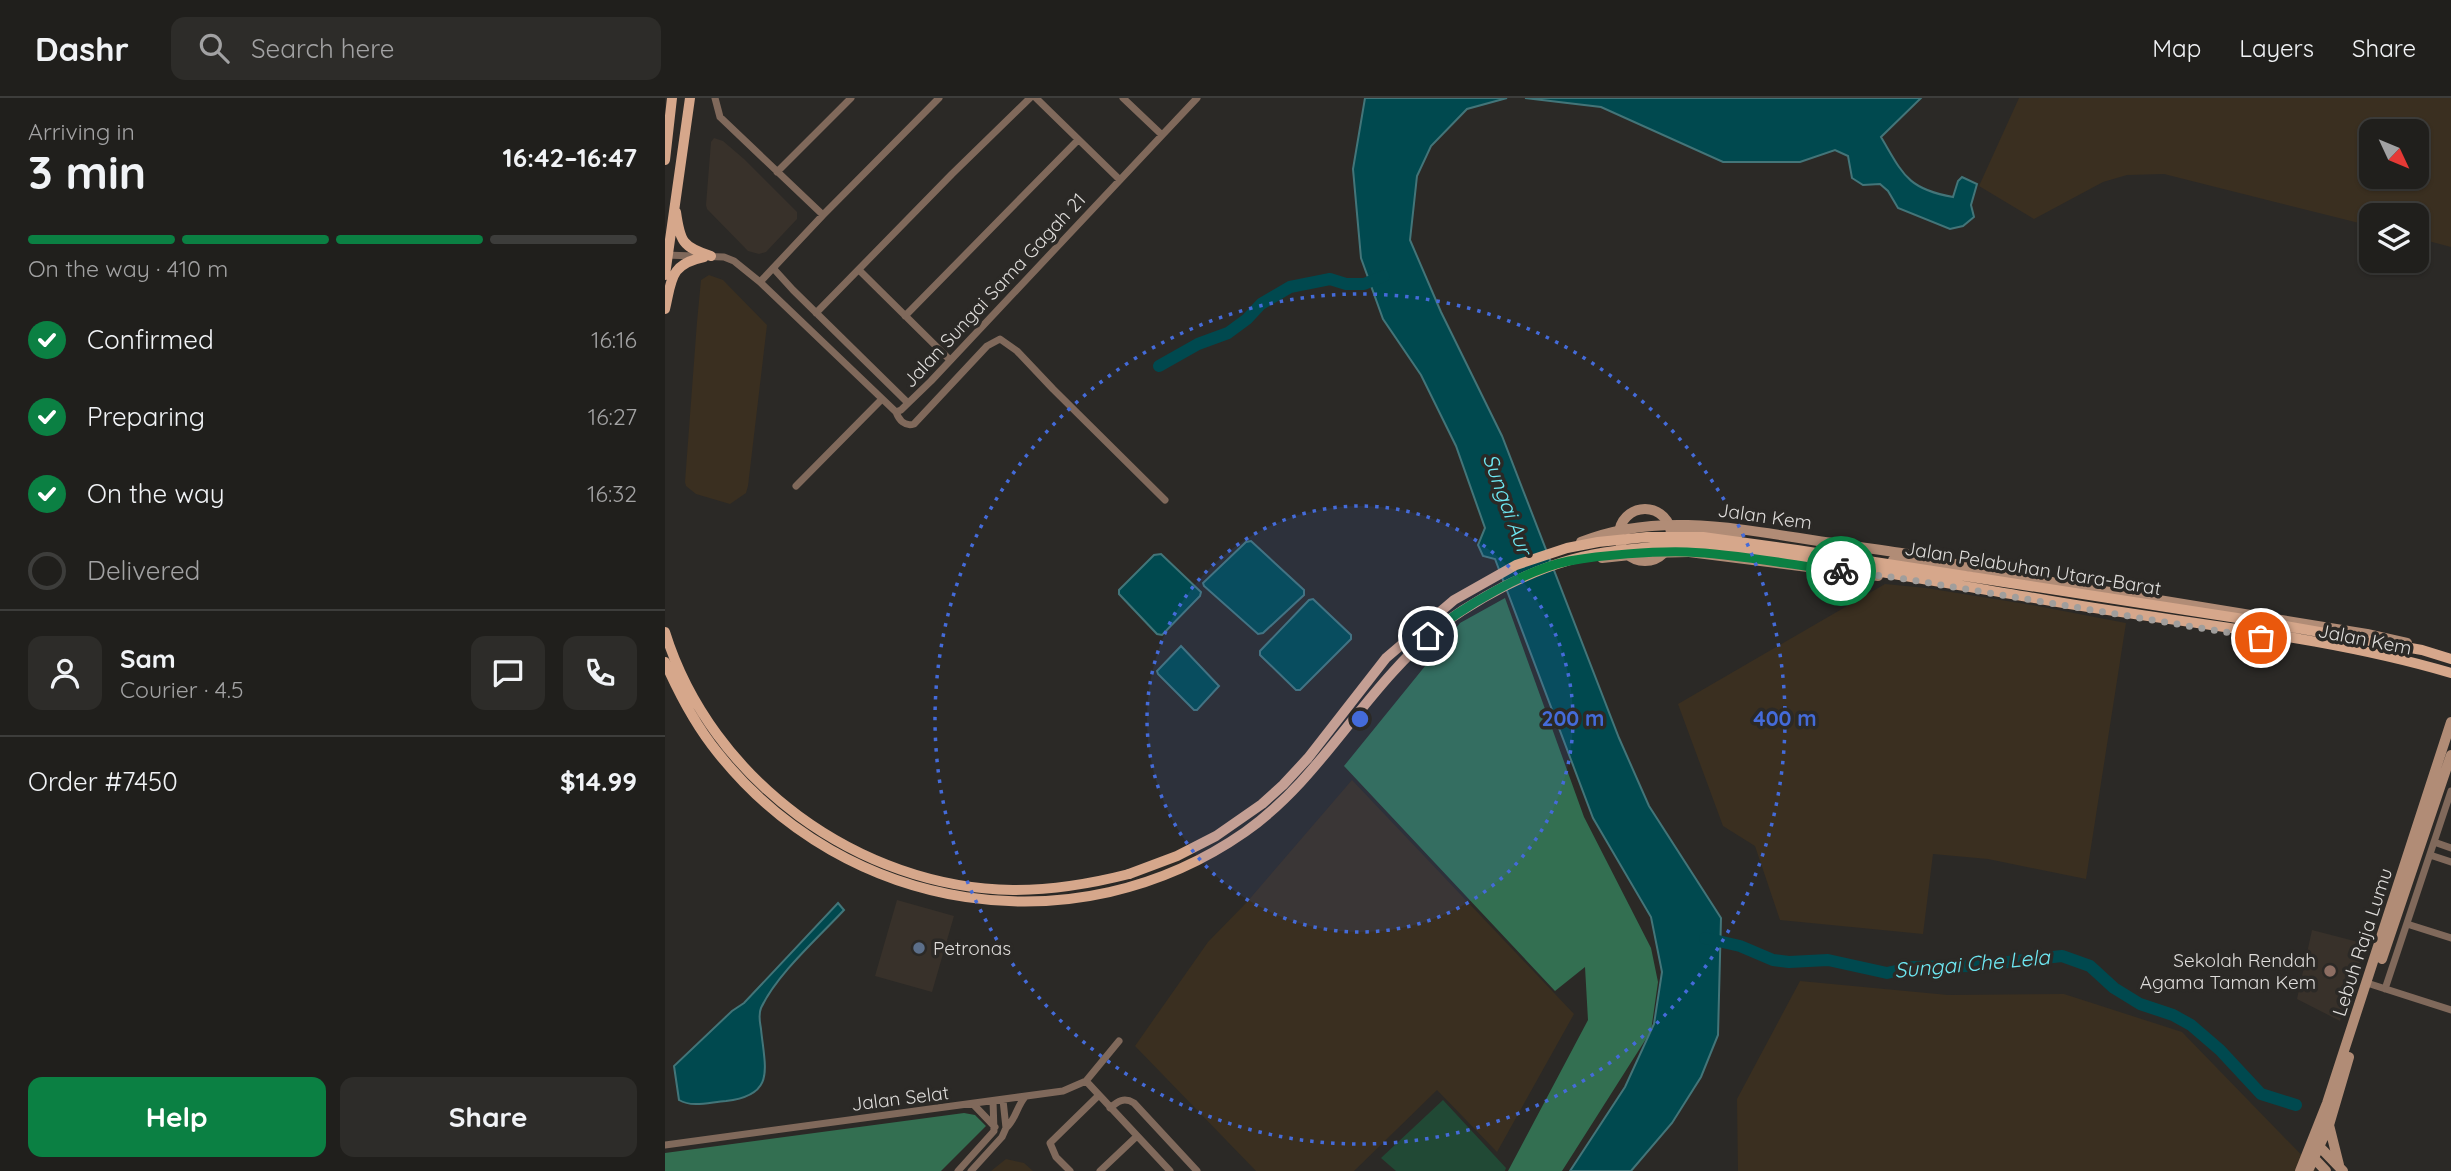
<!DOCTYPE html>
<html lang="en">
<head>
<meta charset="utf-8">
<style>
  body { margin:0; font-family:Quicksand,sans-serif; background:#2d2c29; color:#f1f3f6; height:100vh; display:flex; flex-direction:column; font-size:26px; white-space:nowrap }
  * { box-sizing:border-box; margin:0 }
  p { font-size:23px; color:#a2a2a3 }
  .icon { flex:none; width:38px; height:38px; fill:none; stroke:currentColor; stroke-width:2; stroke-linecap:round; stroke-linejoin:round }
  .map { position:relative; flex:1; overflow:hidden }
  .details { display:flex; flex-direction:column; background:#201f1c; width:665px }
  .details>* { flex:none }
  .needle { width:46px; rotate:134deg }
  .fabs { position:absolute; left:1694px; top:21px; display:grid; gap:14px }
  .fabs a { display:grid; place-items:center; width:70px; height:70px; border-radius:14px; background:#201f1c; box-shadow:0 2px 5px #0004,0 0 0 2px #3d3d3b; font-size:35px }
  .pin { position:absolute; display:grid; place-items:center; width:60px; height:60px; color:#fff; margin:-30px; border:4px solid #fff; border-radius:50%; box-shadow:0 2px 7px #0007 }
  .courier { position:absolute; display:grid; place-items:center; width:70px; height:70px; margin:-35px; border:5px solid #0b8043; border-radius:50%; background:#fff; color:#222; box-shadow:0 2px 9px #0007 }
  .summary em { font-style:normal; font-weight:700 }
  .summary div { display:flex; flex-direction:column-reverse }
  .summary { display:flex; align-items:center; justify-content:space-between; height:119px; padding:0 28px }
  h1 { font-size:46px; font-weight:700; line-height:52px }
  .bar { display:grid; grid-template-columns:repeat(4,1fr); gap:10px 7px; align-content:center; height:84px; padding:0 28px }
  .bar i { height:9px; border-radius:5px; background:#3d3d3b }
  .bar .selected { background:#0b8043 }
  .bar p { grid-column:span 4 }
  .line { display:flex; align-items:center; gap:18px; padding:0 28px; border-top:2px solid #3d3d3b }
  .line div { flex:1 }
  .round { display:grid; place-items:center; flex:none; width:74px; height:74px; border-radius:14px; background:#2d2c29 }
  ol { padding:0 28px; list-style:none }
  li { display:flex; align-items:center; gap:21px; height:77px }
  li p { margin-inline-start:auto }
  li .icon { padding:7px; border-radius:50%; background:#0b8043; color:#fff; stroke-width:4 }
  li:last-child { color:#a2a2a3 }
  li i { width:38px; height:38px; border:4px solid #3d3d3b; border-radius:50% }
  .action { display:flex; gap:14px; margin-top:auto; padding:14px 28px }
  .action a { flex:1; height:80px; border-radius:14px; background:#0b8043; color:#fff; font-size:28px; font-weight:700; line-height:80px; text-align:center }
  .action a+a { background:#2d2c29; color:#f1f3f6 }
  header { display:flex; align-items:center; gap:42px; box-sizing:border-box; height:98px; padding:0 35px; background:#201f1c; border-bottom:2px solid #3d3d3b }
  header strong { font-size:33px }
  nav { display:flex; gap:38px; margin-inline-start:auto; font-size:24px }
  .search { width:490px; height:63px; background:#2d2c29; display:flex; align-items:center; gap:18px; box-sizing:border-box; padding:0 24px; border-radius:14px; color:#a2a2a3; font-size:26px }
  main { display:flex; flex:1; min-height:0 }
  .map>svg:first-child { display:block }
  .built { fill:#38312a }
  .industrial { fill:#3a2f20; fill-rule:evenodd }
  .green { fill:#214935 }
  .forest { fill:#336f51 }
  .water { fill:#00494f; stroke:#437579; stroke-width:2 }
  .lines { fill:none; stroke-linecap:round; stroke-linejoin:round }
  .river { stroke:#00494f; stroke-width:12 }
  .street { stroke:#80695b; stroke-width:7 }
  .secondary { stroke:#b18c76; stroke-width:10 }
  .primary { stroke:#d6a78b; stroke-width:10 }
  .secondary-bridge { stroke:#b18c76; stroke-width:10 }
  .primary-bridge { stroke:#d6a78b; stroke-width:10 }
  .done { stroke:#a09e9c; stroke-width:7; stroke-dasharray:0 12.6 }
  .route { stroke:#0b8043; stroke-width:9 }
  .ring { fill:none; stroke:#446bd9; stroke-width:3.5; stroke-dasharray:3.5 7 }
  .service-dot { fill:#5c6f8a; stroke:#2b2926; stroke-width:2.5 }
  .education-dot { fill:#8d6e63; stroke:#2b2926; stroke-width:2.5 }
  .labels { text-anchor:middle; stroke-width:7; stroke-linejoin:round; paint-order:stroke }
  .street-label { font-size:19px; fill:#dfdddb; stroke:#2b2926 }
  .poi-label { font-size:19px; fill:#dfdddb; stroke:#2b2926; text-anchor:start }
  .water-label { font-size:21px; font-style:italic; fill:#6ee9f4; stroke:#2b2926 }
  .centre { fill:#446bd9; stroke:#2b2926; stroke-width:3.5 }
  .ring-label { font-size:21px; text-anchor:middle; font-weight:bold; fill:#446bd9; stroke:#2b2926; stroke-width:7; stroke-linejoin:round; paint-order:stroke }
</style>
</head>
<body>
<header>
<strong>Dashr</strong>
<div class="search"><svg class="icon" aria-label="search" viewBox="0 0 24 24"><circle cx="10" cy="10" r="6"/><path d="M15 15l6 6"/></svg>Search here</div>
<nav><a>Map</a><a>Layers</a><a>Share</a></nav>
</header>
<main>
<section class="details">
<div class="summary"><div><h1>3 min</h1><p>Arriving in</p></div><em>16:42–16:47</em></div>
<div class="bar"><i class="selected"></i><i class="selected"></i><i class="selected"></i><i></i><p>On the way · 410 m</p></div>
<ol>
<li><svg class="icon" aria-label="check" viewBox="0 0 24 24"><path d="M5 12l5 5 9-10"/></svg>Confirmed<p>16:16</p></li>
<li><svg class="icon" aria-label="check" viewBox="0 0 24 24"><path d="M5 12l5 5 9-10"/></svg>Preparing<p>16:27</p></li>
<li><svg class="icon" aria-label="check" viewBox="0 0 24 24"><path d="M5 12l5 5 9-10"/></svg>On the way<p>16:32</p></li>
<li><i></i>Delivered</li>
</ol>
<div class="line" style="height:126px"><a class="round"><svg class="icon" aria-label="person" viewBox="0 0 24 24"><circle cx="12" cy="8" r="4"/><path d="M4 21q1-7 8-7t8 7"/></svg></a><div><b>Sam</b><p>Courier · 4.5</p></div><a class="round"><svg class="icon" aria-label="chat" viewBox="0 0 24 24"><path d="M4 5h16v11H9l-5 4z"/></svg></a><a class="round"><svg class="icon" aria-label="phone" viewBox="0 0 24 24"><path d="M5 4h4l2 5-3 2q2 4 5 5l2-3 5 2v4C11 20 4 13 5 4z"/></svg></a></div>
<div class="line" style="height:91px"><div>Order #7450</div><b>$14.99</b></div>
<div class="action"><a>Help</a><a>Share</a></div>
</section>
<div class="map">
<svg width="1786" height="1073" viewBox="0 0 1786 1073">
  <rect width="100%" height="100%" fill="#2b2926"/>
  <path class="built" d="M49,40L58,43L79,61L132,114V121L101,154L94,156L83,153L42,111L41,107L46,44Z
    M232,802L289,818L267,894L210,878Z
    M1647,832L1701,846L1675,923L1632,901Z"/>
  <path class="industrial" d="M1354,0H1786V149L1752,140V117H1706V128L1499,76L1462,77L1438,84L1369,121L1314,88ZM1752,33V79H1706V33Z
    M44,177L58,182L102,227L83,388L81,395L65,406L31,396L21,388L20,384L32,224L36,182Z
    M1220,486L1261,490L1367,507L1461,525L1421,781L1323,761L1268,756L1258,836L1115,822L1090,748L1058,728L1013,606Z
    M687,682L909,916L832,1054L772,992L689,1073H591L470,948L543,844L582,804Z
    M1135,883L1283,897L1399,896L1517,934L1652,1073H1073L1072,1001Z
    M341,1061L359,1065L368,1073H326Z"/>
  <path class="green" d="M778,1002L841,1070L840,1073H731L716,1060Z"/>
  <path class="forest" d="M840,500L919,719L986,850L993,884L986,933L897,1073H843L923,922L920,869L890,893L679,668L795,525Z
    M299,1015L310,1017L321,1028L276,1073H0V1055Z"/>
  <path class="water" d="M700,0H842L802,11L766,48L752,78L745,142L776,214L837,338L954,640L984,708L1056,820L1053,937L1036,979L1007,1025L966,1073H905L960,989L989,926L997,874L986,819L928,720L830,461L818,458L813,447L820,430L791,348L756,277L718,221L696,160L688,71Z
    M860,0H1256L1216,39C1238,76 1242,91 1288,99L1293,83L1297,79L1312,86L1306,107L1309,119L1298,128L1285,131L1233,110L1223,93L1215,86L1198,87L1187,80L1183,58L1170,52L1135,64H1058L936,9Z
    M586,443L639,492V497L598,535L593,536L539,488L538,485L581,444Z
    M496,456L536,494L535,498L497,537L492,536L454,496V492L489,457Z
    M648,501L686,537V541L635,592H631L595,557V553L644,502Z
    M516,548L554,588L532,612H529L493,576L492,573Z
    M173,805L179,812C153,840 112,876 96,910C93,917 95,924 96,931C100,971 111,997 61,1003C45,1004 28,1010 14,1002L9,968L67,913L79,905Z"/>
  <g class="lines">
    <path class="river" d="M494,268L533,246L563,235L582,221L596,206L625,189L665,181L681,186H699L719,178
      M1040,840L1075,848L1108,862L1124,864L1163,862L1222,875L1248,869L1308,868L1397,858L1425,868L1449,890L1475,906L1508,917L1526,927L1555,952L1596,996L1631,1007"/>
    <path class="street" d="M50,0L55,19L158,117
      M371,0L455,82
      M458,0L497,37
      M112,74L186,0
      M0,157L59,159L69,163L95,184L231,314L236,312L266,283L532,0
      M108,170L128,192L243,305
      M194,172L285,262
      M95,184L158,117L274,0
      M151,215L287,76L365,0
      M240,218L413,42
      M231,314C234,322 240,329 249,326L322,248L335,241L352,253L388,291L500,402
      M131,388L216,302
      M1769,744L1786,750
      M1765,757L1786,764
      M1742,826L1786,840
      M1702,885L1786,912
      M1720,891L1786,693
      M421,983L505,1073
      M308,1006L330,1029
      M445,1010C453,1003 459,999 469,1005L532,1073
      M341,1030C350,1023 352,1008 360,999
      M0,1047L398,993L421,983L454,943
      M293,1073L329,1033L328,1003
      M306,1073L337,1039L341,1030L338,1002
      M405,1073L391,1059L385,1045L433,998
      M435,1073L472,1038"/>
    <path class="secondary" d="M954 437a26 26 0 1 1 52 0a26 26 0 1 1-52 0Z
      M1006,432L1045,434L1072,439
      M1024,454L1213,478
      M1228,462L1305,469L1408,488L1702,536L1742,545
      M1717,861L1786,657
      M1664,1027L1674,1067
      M1650,1044L1678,1073
      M1645,1056L1661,1073
      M1635,1073L1662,1005L1786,624
      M1643,1073L1664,1027L1684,959"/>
    <path class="primary" d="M0,62L7,0
      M11,114C15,143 17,149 46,158
      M0,177L25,0
      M0,211C7,181 5,166 39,159
      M0,534C46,682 194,790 348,792C388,792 425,786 464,776
      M0,564C14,596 31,628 53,655C181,816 411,852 580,734C641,691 678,629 727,575C742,558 759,542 776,527"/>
    <path class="secondary-bridge" d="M916,444C998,411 1088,434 1173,446C1213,452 1255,456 1294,467
      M937,460L984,455L1024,454"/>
    <path class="primary-bridge" d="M776,527C827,491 888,460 950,453C974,450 1000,447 1024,447C1069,449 1115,458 1160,465C1232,476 1303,489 1375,501C1509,525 1655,536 1786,575
      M464,776L512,758L551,738L597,706L618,687L643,660L721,560L789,502L851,467L902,450L933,444L982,439H1038L1132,452L1598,524L1757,552L1786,561"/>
  </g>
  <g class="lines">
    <path class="done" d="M1176,473L1234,480L1596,540"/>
    <path class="route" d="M763,538C795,510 862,471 904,463C937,457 988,453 1022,454C1073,456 1125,467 1176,473"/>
  </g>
  <circle cx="695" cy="621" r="213" fill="#446bd9" fill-opacity=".12"/>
  <g class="ring">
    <circle cx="695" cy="621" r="213"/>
    <circle cx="695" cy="621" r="425"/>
  </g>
  <circle class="service-dot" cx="254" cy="850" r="7"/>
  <circle class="education-dot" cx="1665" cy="873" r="7"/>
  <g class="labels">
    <g class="street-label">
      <text transform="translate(329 192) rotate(-47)" y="7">Jalan Sungai Sama Gagah 21</text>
      <text transform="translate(1100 418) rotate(8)" y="7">Jalan Kem</text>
      <text transform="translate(1368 470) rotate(9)" y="7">Jalan Pelabuhan Utara-Barat</text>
      <text transform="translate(1700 541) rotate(11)" y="7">Jalan Kem</text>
      <text transform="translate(1697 844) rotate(-72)" y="7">Lebuh Raja Lumu</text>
      <text transform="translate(235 1000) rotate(-7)" y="7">Jalan Selat</text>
    </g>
    <g class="poi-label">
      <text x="268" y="857">Petronas</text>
      <text x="1651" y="869" text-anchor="end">Sekolah Rendah<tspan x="1651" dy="22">Agama Taman Kem</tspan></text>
    </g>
    <g class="water-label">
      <text transform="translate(842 406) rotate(70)" y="7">Sungai Aur</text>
      <text transform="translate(1307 866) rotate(-5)" y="7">Sungai Che Lela</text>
    </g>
  </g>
  <circle cx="695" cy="621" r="10" class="centre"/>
  <g class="ring-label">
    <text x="908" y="628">200 m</text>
    <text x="1120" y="628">400 m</text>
  </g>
</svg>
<div class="fabs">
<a><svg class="needle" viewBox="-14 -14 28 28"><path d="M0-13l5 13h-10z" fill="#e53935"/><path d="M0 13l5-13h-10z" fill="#a2a2a3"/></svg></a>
<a><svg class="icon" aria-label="layers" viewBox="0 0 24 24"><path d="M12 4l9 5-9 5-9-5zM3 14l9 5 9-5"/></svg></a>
</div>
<div class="pin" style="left:1596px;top:540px;background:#ea580c"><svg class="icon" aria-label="bag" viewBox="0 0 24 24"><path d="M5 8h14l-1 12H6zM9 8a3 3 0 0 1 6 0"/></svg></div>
<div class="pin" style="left:763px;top:538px;background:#1f2937"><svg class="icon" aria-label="home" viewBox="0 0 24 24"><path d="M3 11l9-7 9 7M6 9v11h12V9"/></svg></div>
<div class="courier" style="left:1176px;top:473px"><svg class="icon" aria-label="bike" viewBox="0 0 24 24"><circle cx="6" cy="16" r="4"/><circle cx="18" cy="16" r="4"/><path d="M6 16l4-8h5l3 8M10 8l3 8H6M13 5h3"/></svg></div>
</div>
</main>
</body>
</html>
